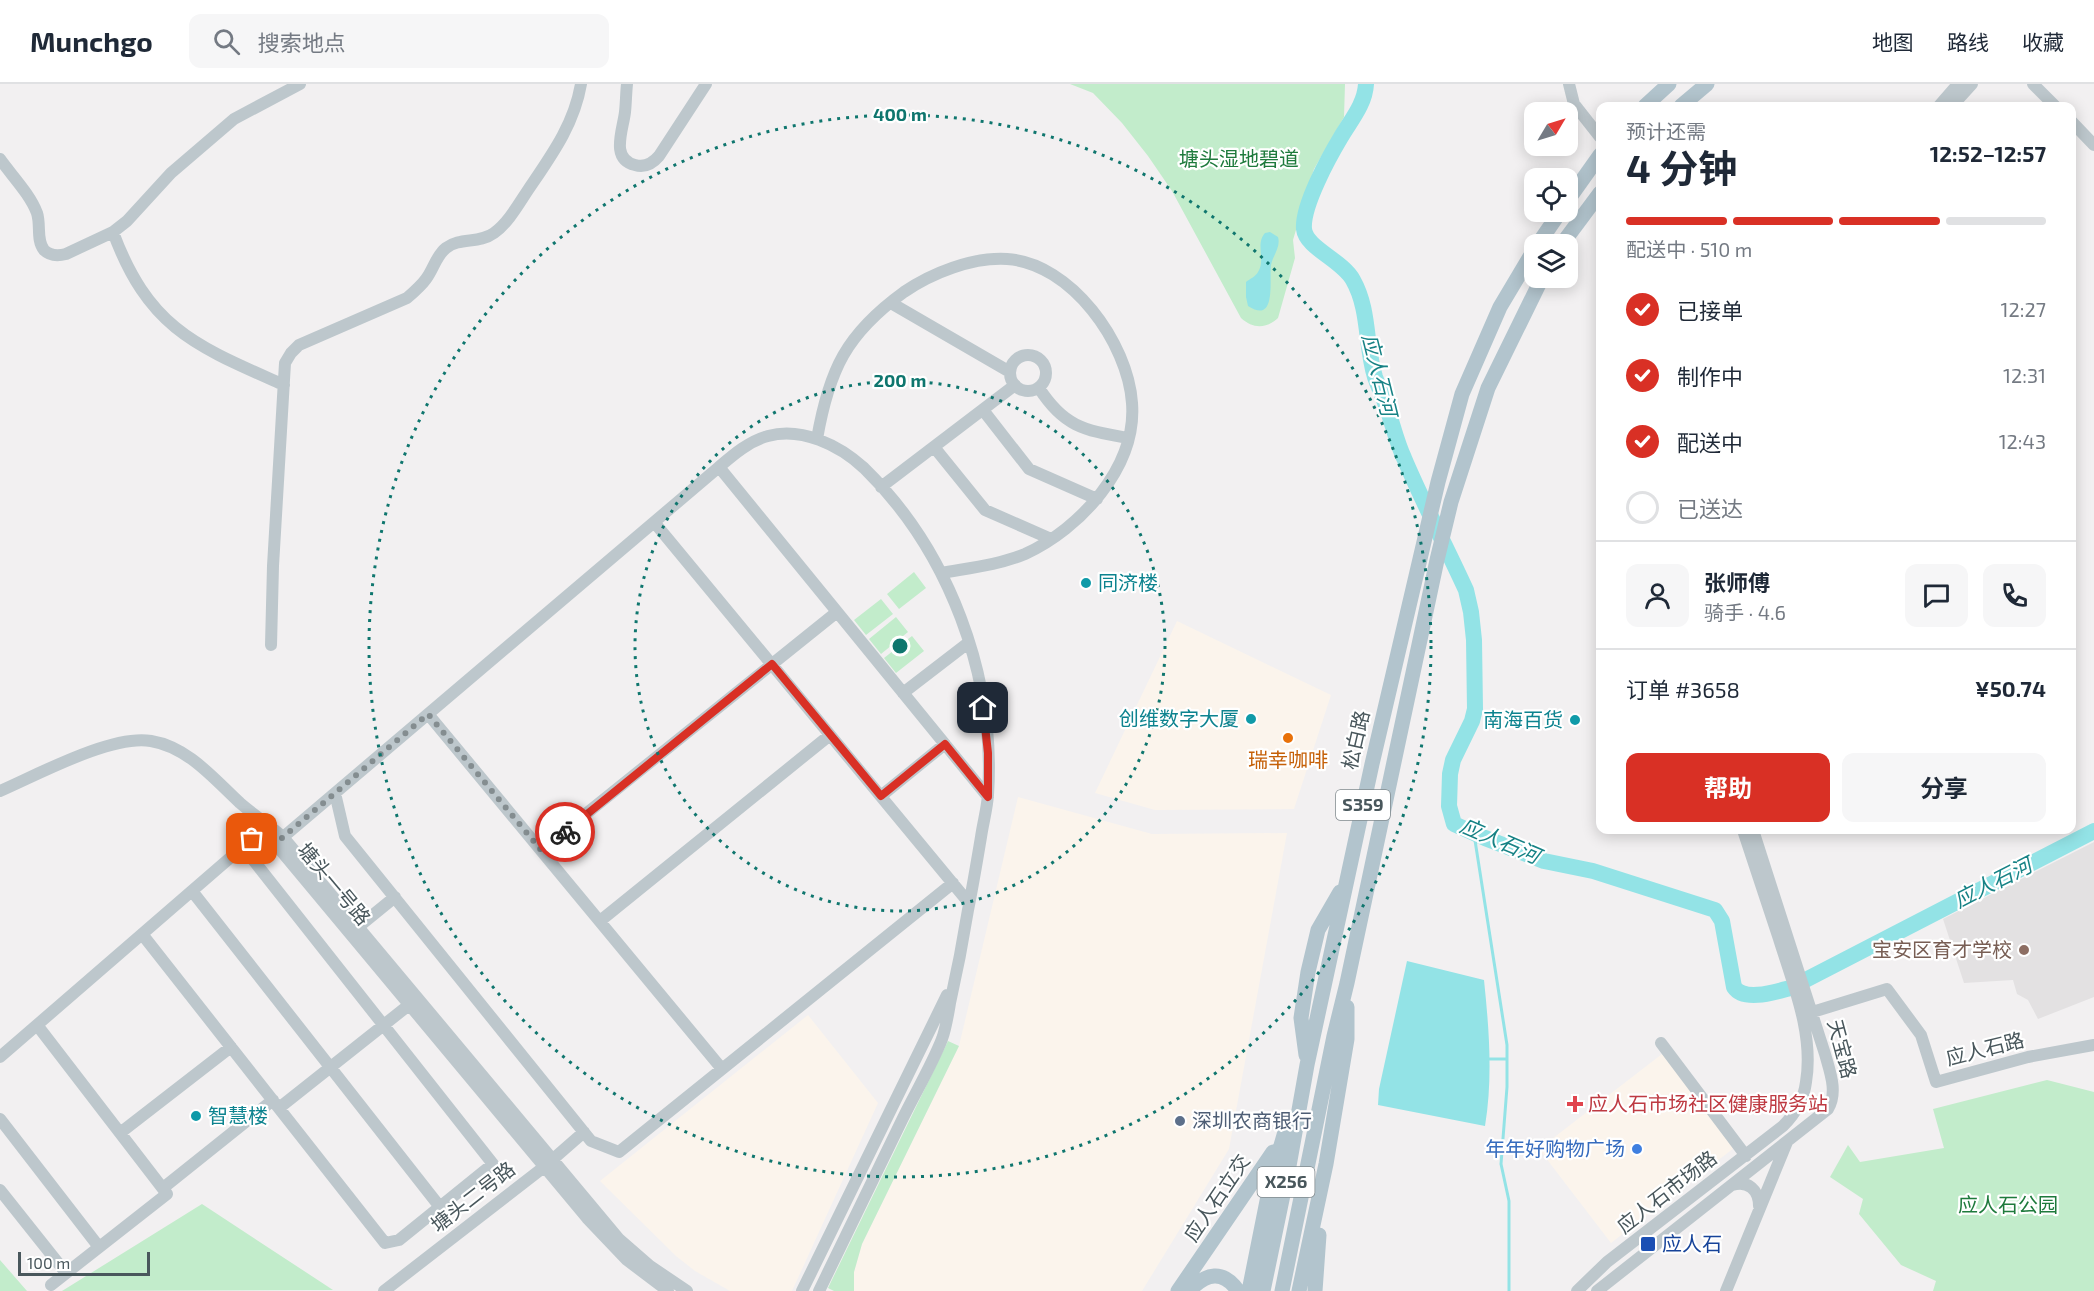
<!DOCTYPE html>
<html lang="zh">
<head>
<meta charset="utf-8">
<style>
  body { margin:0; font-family:"Exo 2","Noto Sans SC",sans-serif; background:#f6f6f7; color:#1f2937; height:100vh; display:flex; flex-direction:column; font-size:22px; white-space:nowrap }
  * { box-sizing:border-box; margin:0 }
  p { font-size:20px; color:#747a83 }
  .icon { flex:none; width:33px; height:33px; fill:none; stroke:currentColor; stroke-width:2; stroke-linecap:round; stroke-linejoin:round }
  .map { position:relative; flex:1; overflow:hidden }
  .panel { position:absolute; left:1596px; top:18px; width:480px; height:732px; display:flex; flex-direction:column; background:#fff; border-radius:12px; box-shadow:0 3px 15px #0003 }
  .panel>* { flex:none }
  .needle { width:39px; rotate:52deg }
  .buttons { position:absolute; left:1524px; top:18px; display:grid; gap:12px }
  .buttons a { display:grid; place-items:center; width:54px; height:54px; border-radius:12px; background:#fff; box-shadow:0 3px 15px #0003; font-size:30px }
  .scale { position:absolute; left:18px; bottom:15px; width:132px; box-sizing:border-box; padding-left:6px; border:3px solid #49575c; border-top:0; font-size:16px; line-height:21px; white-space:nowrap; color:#49575c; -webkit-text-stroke:4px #fff; paint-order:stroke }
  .pin { position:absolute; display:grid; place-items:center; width:51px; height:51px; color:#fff; margin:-26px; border-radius:12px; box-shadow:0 3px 9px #0006 }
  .courier { position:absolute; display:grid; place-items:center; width:60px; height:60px; margin:-30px; border:4px solid #d93025; border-radius:50%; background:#fff; color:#222; box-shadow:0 2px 8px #0007 }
  .overview em { font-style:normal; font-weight:700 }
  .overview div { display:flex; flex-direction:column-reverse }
  .overview { display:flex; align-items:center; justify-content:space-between; height:102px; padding:0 30px }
  h1 { font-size:39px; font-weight:700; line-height:45px }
  .bar { display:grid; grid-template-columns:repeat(4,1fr); gap:9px 6px; align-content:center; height:72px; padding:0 30px }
  .bar i { height:8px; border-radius:4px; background:#e0e1e3 }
  .bar .selected { background:#d93025 }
  .bar p { grid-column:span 4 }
  .line { display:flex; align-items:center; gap:15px; padding:0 30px; border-top:2px solid #e0e1e3 }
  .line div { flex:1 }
  .round { display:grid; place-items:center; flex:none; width:63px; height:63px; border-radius:12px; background:#f6f6f7 }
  ol { padding:0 30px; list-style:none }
  li { display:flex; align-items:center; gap:18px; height:66px }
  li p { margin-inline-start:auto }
  li .icon { padding:6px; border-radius:50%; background:#d93025; color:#fff; stroke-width:4 }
  li:last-child { color:#747a83 }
  li i { width:33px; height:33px; border:3px solid #e0e1e3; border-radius:50% }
  .primary-button { display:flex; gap:12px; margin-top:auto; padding:12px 30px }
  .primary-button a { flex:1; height:69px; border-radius:12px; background:#d93025; color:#fff; font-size:24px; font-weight:700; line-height:69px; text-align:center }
  .primary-button a+a { background:#f6f6f7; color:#1f2937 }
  header { display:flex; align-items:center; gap:36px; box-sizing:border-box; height:84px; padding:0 30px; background:#fff; border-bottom:2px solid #e0e1e3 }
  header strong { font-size:28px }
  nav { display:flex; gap:33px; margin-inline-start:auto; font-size:21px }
  .search { width:420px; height:54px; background:#f6f6f7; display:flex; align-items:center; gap:15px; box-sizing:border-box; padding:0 21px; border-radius:12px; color:#747a83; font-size:22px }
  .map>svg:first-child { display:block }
  .commercial { fill:#fbf4ec }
  .education { fill:#e3e1e2 }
  .green { fill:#c2eccb }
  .water { fill:#93e3e6 }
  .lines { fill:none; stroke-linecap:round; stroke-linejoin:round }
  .stream { stroke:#93e3e6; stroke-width:3 }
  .river { stroke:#93e3e6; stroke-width:16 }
  .minor { stroke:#bdc7cc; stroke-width:12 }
  .major { stroke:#b2c4cd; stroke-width:15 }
  .done { stroke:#848d90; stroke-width:6; stroke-dasharray:0 10.8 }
  .route { stroke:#d93025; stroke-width:8 }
  .ring { fill:none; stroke:#0f766e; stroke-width:3; stroke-dasharray:3 6 }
  .culture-dot { fill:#0f9aa8; stroke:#fff; stroke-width:2 }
  .food-dot { fill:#e8710a; stroke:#fff; stroke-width:2 }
  .education-dot { fill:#8d6e63; stroke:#fff; stroke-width:2 }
  .health-dot { fill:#e0444e; stroke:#fff; stroke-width:2 }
  .service-dot { fill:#5c6f8a; stroke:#fff; stroke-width:2 }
  .shop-dot { fill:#3f7fe0; stroke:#fff; stroke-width:2 }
  .transit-dot { fill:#1a4fb4; stroke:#fff; stroke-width:2 }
  .labels { text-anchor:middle; stroke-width:4.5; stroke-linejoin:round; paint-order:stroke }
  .shield { fill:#fff; stroke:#80898d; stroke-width:1.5 }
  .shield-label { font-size:18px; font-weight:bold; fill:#49575c }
  .park-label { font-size:20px; fill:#1e7a3c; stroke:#fff }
  .culture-label { font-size:20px; fill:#0d838f; stroke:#fff; text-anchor:start }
  .street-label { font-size:20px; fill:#49575c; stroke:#fff }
  .food-label { font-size:20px; fill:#c56008; stroke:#fff }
  .education-label { font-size:20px; fill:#785e54; stroke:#fff; text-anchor:end }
  .health-label { font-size:20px; fill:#be3a42; stroke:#fff; text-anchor:start }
  .service-label { font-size:20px; fill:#4e5e75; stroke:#fff; text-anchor:start }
  .shop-label { font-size:20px; fill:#366cbe; stroke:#fff; text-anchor:end }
  .transit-label { font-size:20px; fill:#164399; stroke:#fff; text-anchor:start }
  .water-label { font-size:21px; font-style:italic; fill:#168285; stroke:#fff }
  .centre { fill:#0f766e; stroke:#fff; stroke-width:3 }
  .ring-label { font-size:18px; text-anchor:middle; font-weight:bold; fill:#0f766e; stroke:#fff; stroke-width:4.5; stroke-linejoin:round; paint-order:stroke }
</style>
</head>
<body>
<header>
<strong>Munchgo</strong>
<div class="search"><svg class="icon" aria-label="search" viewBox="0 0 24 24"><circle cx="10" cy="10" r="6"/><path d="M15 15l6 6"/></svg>搜索地点</div>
<nav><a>地图</a><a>路线</a><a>收藏</a></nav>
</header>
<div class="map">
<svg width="2094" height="1207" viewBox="0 0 2094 1207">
  <rect width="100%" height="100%" fill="#f2f0f1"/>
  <path class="commercial" d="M1177,537L1331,611L1294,725L1155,726L1095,709Z
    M1018,713L1152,750L1287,749L1229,1065L1142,1207H854V1188L862,1160L959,962Z
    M808,931L878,1019L792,1207H730L695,1187L676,1172L600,1097Z
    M1662,970L1734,1064L1611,1159L1539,1065Z"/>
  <path class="education" d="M2094,758V913L2038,935L2028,916L2017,910L2013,896L1964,899L1943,835Z"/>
  <path class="green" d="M1070,0H1345L1344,33L1314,85L1293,156L1295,174L1278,234C1266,245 1253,245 1241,234L1172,107L1148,72L1122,39L1093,9Z
    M914,488L926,504L899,525L887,510Z
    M881,515L893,530L866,551L854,536Z
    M896,533L908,548L881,570L869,555Z
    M912,552L924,567L896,589L884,574Z
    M948,957L959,962L862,1160L854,1188V1207H834L828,1204Z
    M2047,996L2094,1008V1207H1933L1936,1197L1901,1181L1859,1130L1863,1115L1830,1093L1848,1061L1860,1078L1944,1064L1933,1025Z
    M202,1120L333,1206L62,1207Z
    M0,1176L27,1207H0Z"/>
  <path class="water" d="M1270,148L1278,153C1281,163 1273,171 1271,181C1269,196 1277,241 1248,222L1246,213V198C1250,195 1256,192 1258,188C1266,176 1255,160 1265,149Z
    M1407,877L1484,896C1489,944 1493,994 1485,1042L1378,1021L1379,1005Z"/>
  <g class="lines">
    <path class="stream" d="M1474,750L1507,961V1003L1501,1080L1509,1117V1207
      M1489,975H1507"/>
    <path class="river" d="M1366,0C1365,20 1351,36 1341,53C1329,73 1302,122 1304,145C1306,164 1342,176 1353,196C1370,226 1365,261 1375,293C1379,304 1384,315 1388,327C1393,342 1397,359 1404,374C1423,419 1446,462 1466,506L1471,528L1474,556L1475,625L1472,637L1453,676L1450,690L1449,722L1454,740L1485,754L1544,777L1593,787L1715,826L1722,837L1734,903C1744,918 1775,908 1790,904L2094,747"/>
    <path class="minor" d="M627,0C626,9 626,19 625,28C623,46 610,75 635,81C645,84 653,79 659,72L706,0
      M1569,0L1574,20L1600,53
      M2033,0L2055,22
      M1939,22L1958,0
      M1952,22L1972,0
      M2072,38L2094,61
      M0,75C12,92 30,110 37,129C41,141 36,156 44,166C50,172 58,172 66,170L113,148L127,137L171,89L234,35L300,0
      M113,148C149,245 196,262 284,301
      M891,219L1010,288
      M1010 289a18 18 0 1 1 36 0a18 18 0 1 1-36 0Z
      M1039,304C1064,343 1084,346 1128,354
      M983,326L1029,385L1097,415
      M817,355C829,286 846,250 904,208C932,189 972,173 1007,175C1071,179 1128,259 1132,319C1137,383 1080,445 1025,470C999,481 969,484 941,489
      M934,363L985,426L1051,455
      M719,383L988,713
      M881,403L1015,301
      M654,438L969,819
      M271,561L273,482L285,279L291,269L299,261L407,214C414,208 421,202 426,195C434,184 436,172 446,164C460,153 479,160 494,149C508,139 518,121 528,106C551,72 574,41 581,0
      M903,609L968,559
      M428,630L722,985
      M0,707C37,691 112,650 151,657C188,663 214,695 240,719C254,731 269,741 283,753L619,1155L650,1182L687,1207
      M335,709L345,752L591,1057L619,1068L953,799
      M881,712L945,660
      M257,738L587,1134L627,1176L668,1207
      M275,760L719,383C733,371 749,357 768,352C802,343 839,361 864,384C949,467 996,592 988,711C987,725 983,739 981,753C977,777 973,801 968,826C963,857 957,888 950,919C948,931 946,944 942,955C931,983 915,1009 902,1036C874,1093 847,1150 819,1207
      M541,766L837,528
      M192,807L440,1123
      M600,837L830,651
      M352,848L395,813
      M142,850L385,1159L399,1156L493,1080L243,763
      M1806,930L1887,905L1921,951L1936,998L2028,973L2094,961
      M37,941L167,1110L51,1201
      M1661,959L1746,1072
      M0,973L268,741
      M279,1024L414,917
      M0,1035L99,1163
      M120,1049L231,963
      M1732,1101C1748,1096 1759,1106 1759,1122
      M163,1104L273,1016
      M0,1106L66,1189
      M384,1207L544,1083L584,1048
      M802,1207L947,911
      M1577,1207L1607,1178L1783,1042C1795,1030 1804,1015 1806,998C1814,950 1793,900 1779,855C1767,818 1755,782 1743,746
      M1597,1207L1828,1025C1838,1008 1830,988 1825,970L1753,746
      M1726,1207L1787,1058"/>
    <path class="major" d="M1645,22L1669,0
      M1681,22L1707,0
      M1568,116L1600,71
      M1538,160L1560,128
      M1562,160L1600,109
      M1306,971L1301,934L1308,888L1318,846L1340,808
      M1178,1207L1273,1068
      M1189,1207C1206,1189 1223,1185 1238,1207
      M1249,1207L1272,1092L1289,1034
      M1263,1207L1289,1082L1307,981L1372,680L1438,398L1462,310L1500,223L1534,166
      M1282,1207L1334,952L1347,899L1437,476L1451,418L1488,304L1542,194
      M1299,1207L1326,1080L1347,955V923
      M1315,1207L1319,1151"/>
  </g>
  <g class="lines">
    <path class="done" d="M252,755L263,745L275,760L428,630L541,766L565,748"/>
    <path class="route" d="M565,748L772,580L881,712L945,660L988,713V669L983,624"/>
  </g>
  <g class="ring">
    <circle cx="900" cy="562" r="265"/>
    <circle cx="900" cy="562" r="531"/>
  </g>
  <g class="culture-dot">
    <circle cx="1086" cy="499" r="6"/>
    <circle cx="1251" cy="635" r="6"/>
    <circle cx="1575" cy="636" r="6"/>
    <circle cx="196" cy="1032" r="6"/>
  </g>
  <circle class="food-dot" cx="1288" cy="654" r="6"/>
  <circle class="education-dot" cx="2024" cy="866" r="6"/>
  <path class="health-dot" d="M1572 1011h6v6h6v6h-6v6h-6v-6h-6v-6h6z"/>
  <circle class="service-dot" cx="1180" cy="1037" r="6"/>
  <circle class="shop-dot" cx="1637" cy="1065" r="6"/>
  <rect class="transit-dot" x="1640" y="1152" width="16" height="16" rx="3"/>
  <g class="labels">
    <g class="shield">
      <rect x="1336" y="706" width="54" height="30" rx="4.5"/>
      <rect x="1257.5" y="1083" width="57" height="30" rx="4.5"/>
    </g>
    <g class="shield-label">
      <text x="1363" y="727">S359</text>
      <text x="1286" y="1104">X256</text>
    </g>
    <g class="park-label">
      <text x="1239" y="82">塘头湿地碧道</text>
      <text x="2008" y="1128">应人石公园</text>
    </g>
    <g class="culture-label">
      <text x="1098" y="506">同济楼</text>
      <text x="1239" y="642" text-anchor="end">创维数字大厦</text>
      <text x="1563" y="643" text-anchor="end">南海百货</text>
      <text x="208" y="1039">智慧楼</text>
    </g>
    <g class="street-label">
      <text transform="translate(1356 656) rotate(-77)" y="7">松白路</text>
      <text transform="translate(334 800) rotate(50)" y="7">塘头一号路</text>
      <text transform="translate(1842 965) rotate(75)" y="7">天宝路</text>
      <text transform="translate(1985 965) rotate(-14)" y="7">应人石路</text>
      <text transform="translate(1667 1108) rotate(-38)" y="7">应人石市场路</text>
      <text transform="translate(473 1113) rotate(-38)" y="7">塘头二号路</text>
      <text transform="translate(1217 1114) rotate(-56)" y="7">应人石立交</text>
    </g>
    <g class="food-label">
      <text x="1288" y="683">瑞幸咖啡</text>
    </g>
    <g class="education-label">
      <text x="2012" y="873">宝安区育才学校</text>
    </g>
    <g class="health-label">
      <text x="1588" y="1027">应人石市场社区健康服务站</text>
    </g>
    <g class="service-label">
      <text x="1192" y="1044">深圳农商银行</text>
    </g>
    <g class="shop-label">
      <text x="1625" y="1072">年年好购物广场</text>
    </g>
    <g class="transit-label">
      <text x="1662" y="1167">应人石</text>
    </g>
    <g class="water-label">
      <text transform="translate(1379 291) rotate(76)" y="7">应人石河</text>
      <text transform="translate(1500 757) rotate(23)" y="7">应人石河</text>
      <text transform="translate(1993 799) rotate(-27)" y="7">应人石河</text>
    </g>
  </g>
  <circle cx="900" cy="562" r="9" class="centre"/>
  <g class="ring-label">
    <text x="900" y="37">400 m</text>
    <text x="900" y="303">200 m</text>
  </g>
</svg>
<div class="buttons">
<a><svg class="needle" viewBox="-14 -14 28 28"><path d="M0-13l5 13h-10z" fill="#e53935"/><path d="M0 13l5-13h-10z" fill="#747a83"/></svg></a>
<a><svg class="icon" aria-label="locate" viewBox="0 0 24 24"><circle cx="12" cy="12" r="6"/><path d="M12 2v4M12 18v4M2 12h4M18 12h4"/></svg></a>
<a><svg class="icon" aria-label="layers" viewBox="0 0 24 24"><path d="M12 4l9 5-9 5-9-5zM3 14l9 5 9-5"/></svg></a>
</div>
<div class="scale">100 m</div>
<div class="pin" style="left:252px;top:755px;background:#ea580c"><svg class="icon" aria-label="bag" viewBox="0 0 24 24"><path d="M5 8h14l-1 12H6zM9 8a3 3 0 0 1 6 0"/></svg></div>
<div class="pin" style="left:983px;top:624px;background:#1f2937"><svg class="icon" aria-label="home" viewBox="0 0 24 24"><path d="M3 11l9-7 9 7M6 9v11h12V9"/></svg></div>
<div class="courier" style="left:565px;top:748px"><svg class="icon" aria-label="bike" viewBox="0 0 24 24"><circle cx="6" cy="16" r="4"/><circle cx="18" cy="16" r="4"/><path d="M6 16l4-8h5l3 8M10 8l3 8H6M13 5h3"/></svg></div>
<section class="panel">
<div class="overview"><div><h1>4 分钟</h1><p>预计还需</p></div><em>12:52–12:57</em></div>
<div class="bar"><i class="selected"></i><i class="selected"></i><i class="selected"></i><i></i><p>配送中 · 510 m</p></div>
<ol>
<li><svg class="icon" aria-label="check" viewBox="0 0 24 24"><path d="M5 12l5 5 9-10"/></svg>已接单<p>12:27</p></li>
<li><svg class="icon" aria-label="check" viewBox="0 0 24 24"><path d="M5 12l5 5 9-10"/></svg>制作中<p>12:31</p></li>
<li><svg class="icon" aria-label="check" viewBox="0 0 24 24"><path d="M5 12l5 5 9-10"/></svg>配送中<p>12:43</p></li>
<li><i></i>已送达</li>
</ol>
<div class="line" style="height:108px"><a class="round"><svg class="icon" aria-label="person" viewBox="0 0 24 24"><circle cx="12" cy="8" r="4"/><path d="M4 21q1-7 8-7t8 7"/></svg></a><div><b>张师傅</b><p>骑手 · 4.6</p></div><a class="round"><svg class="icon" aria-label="chat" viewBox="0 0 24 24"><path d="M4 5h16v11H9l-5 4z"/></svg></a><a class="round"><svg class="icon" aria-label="phone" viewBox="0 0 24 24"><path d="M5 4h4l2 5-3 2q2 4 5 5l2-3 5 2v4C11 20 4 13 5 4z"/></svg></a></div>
<div class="line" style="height:78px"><div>订单 #3658</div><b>¥50.74</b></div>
<div class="primary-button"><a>帮助</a><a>分享</a></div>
</section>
</div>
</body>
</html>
